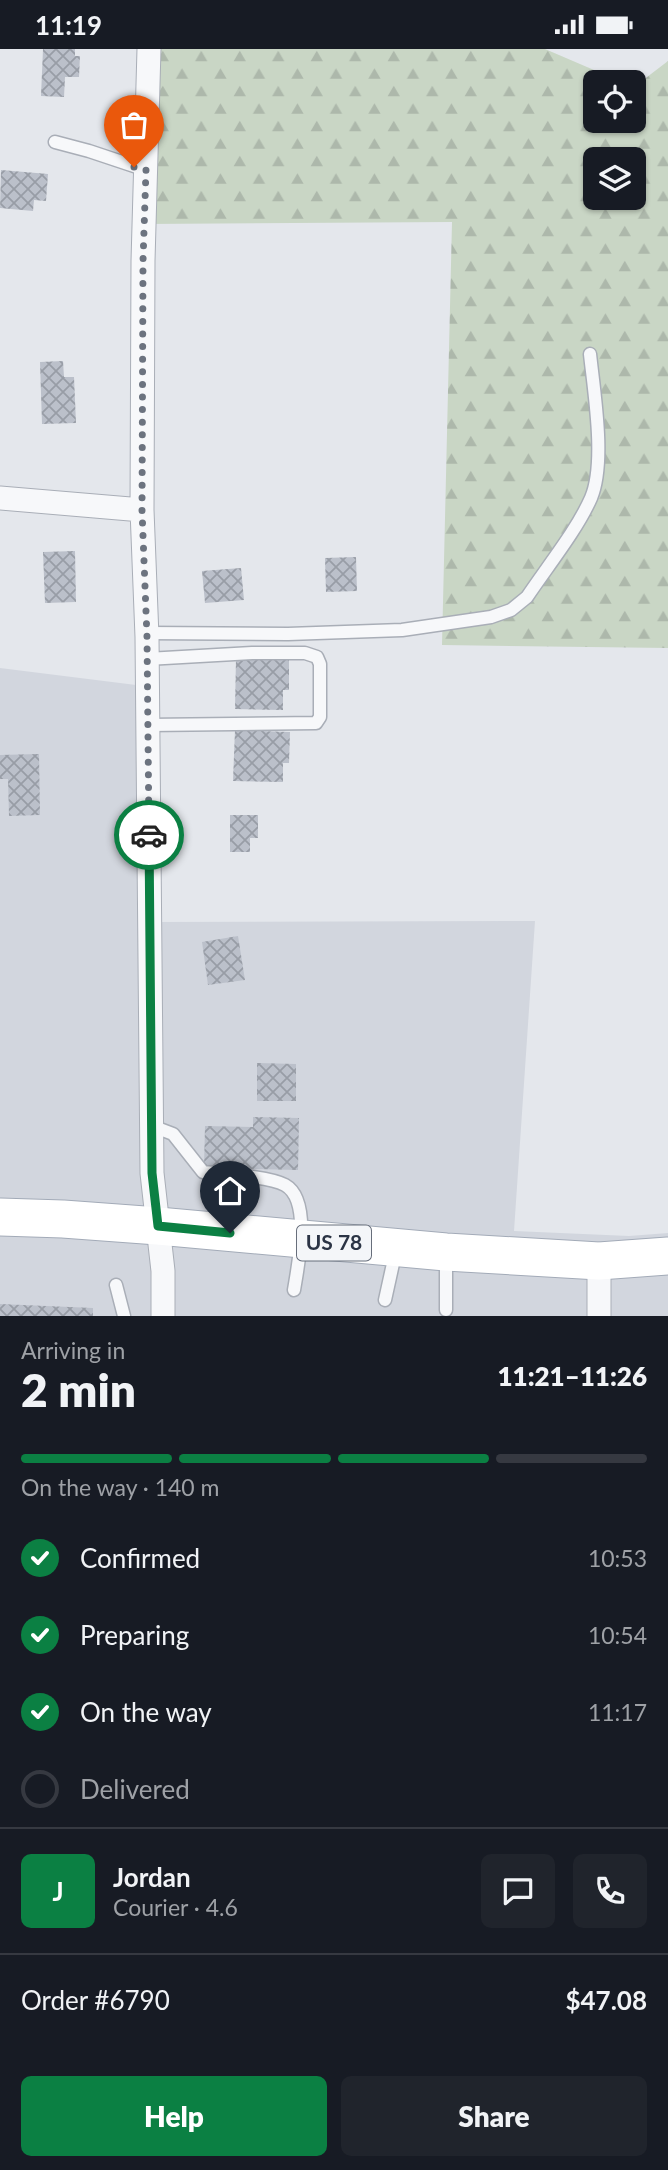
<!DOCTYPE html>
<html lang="en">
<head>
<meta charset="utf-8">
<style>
  body { margin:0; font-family:Lato,sans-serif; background:#20242c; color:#f1f3f6; height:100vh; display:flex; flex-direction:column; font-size:26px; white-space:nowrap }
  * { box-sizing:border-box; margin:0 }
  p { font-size:23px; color:#9ea1a6 }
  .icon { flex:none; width:38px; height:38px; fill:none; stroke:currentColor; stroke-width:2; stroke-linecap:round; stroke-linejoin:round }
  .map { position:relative; height:1267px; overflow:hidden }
  .details { display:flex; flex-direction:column; background:#171b24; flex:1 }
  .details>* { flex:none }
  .fabs { position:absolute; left:583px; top:21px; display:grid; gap:14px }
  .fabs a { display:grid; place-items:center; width:63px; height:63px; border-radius:10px; background:#171b24; box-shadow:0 2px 5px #0004; font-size:35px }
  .pin { position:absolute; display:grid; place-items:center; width:60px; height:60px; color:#fff; margin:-72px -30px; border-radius:50% 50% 50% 0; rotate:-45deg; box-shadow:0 0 7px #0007 }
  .pin .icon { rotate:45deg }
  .courier { position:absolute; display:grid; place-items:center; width:70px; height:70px; margin:-35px; border:5px solid #0b8043; border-radius:50%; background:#fff; color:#222; box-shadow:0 2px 9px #0007 }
  .headline em { font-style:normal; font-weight:800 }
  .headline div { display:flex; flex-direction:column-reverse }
  .headline { display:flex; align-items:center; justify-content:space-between; height:119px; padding:0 21px }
  h1 { font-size:46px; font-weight:800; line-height:52px }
  .bar { display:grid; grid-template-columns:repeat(4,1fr); gap:10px 7px; align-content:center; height:84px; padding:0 21px }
  .bar i { height:9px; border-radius:5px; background:#363941 }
  .bar .selected { background:#0b8043 }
  .bar p { grid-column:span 4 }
  .line { display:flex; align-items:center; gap:18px; padding:0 21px; border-top:2px solid #363941 }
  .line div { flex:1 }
  .round { display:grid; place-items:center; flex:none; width:74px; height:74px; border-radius:10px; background:#20242c }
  ol { padding:0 21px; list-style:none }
  li { display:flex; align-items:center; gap:21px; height:77px }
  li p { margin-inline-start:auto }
  li .icon { padding:7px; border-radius:50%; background:#0b8043; color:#fff; stroke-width:4 }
  li:last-child { color:#9ea1a6 }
  li i { width:38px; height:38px; border:4px solid #363941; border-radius:50% }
  .button { display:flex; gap:14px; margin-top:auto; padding:14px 21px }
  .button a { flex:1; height:80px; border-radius:10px; background:#0b8043; color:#fff; font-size:28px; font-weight:800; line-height:80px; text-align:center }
  .button a+a { background:#20242c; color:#f1f3f6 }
  .status { display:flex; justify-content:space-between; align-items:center; height:49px; padding:0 35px; background:#171b24; direction:ltr }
  .status svg { height:19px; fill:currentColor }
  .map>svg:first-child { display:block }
  .built { fill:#d2d6de }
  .forest { fill:url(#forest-firs); fill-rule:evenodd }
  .building { fill:url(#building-cross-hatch) }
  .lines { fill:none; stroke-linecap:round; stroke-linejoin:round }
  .lane-casing { stroke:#a9aeb7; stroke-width:15 }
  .street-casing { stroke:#a9aeb7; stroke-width:25 }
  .primary-casing { stroke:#a3abb8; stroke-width:39 }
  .lane { stroke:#f7f8fa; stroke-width:12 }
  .street { stroke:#f7f8fa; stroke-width:23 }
  .primary { stroke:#fff; stroke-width:37 }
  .done { stroke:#6c737f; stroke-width:7; stroke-dasharray:0 12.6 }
  .route { stroke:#0b8043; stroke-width:9 }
  .labels { text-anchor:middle; stroke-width:6; stroke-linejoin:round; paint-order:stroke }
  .shield { fill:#f4f6f9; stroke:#676e7b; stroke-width:2 }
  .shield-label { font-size:21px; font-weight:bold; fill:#2b3445 }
</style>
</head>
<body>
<div class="status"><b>11:19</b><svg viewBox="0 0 49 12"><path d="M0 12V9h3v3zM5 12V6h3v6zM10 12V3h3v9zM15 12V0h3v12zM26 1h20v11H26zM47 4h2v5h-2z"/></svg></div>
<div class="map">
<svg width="668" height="1267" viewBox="0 0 668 1267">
  <defs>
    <pattern id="forest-firs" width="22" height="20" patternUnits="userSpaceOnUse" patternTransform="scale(1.75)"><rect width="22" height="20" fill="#c9d6c5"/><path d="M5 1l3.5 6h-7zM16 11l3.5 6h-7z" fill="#adb8ab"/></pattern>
    <pattern id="building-cross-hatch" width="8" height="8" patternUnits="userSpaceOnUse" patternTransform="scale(1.75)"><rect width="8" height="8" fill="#bbc0ca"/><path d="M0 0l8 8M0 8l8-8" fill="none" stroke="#989da6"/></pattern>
  </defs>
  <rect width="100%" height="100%" fill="#e4e7ec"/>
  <path class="built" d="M0,619L136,636L153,873L535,872L514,1182L629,1187L668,1184V1267H0Z"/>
  <path class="forest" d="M145,0H545L622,33H595V72H634V38L668,12V599L442,596L452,173L145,175ZM595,110H634V149H595Z"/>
  <path class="building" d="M43,0H75V7H80L79,28H65L64,48L41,47Z
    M1,121L48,125L46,152L34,151L33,162L0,159Z
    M63,312L64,328H74L76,374L42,375L40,313Z
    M75,502L76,553L45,554L43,503Z
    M356,508L357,542L326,543L325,509Z
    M241,519L244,551L205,554L202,522Z
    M236,609L289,610V641H283V661L235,660Z
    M235,681L290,683L289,714H283V733L233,732Z
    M39,705L40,766L9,767L8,730H0V706Z
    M230,766H258V789H250V803H230Z
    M238,887L245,931L208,936L202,893Z
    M257,1014L296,1015V1052H257Z
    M253,1068L299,1069L298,1121L204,1119L205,1077L253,1078Z
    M0,1255L93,1259V1267H0Z"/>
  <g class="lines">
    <g class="lane-casing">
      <path id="lane" d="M55,93L89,102L146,121
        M147,584L288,585L402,581L491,568L511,561L527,548C547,518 577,481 591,449C606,414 594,343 590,305
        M147,610L252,604H305L317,608L320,615V668L316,674L148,676
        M152,1077L173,1085L203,1123C222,1125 269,1127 285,1136C312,1151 298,1216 294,1241
        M446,1207V1261
        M116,1236L124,1267
        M385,1251L396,1201"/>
    </g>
    <g class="street-casing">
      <path id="street" d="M149,0L143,212L142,461L147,588L152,1124L163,1222V1267
        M0,449L142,461
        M599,1267V1212"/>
    </g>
    <g class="primary-casing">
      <path id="primary" d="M0,1168L63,1170L158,1177L446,1203L599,1212L668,1207"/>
    </g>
    <use href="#lane" class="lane"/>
    <use href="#street" class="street"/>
    <use href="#primary" class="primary"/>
  </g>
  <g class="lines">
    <path class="done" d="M134,118L146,121L143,212L142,461L147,588L149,786"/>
    <path class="route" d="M149,786L152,1124L158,1177L230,1184"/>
  </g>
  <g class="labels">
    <rect class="shield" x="297" y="1176.5" width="74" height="35" rx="5"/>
    <g class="shield-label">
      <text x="334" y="1201">US 78</text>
    </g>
  </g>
</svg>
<div class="fabs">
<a><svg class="icon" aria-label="locate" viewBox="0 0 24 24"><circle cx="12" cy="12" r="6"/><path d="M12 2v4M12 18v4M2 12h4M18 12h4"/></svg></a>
<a><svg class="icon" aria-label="layers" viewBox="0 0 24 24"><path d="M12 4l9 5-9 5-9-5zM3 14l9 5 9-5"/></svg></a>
</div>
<div class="pin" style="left:134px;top:118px;background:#ea580c"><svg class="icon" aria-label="bag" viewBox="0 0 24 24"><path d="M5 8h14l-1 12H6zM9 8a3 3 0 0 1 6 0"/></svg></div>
<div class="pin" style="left:230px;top:1184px;background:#1f2937"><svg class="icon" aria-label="home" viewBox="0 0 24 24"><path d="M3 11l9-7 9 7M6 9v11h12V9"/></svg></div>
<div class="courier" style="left:149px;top:786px"><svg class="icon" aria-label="car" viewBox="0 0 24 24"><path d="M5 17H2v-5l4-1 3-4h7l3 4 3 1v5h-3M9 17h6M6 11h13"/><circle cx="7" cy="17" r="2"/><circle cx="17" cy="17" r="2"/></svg></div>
</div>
<section class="details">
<div class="headline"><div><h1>2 min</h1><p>Arriving in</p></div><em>11:21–11:26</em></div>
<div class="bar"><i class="selected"></i><i class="selected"></i><i class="selected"></i><i></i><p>On the way · 140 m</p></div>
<ol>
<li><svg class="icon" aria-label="check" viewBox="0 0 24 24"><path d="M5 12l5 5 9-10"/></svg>Confirmed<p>10:53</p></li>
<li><svg class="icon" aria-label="check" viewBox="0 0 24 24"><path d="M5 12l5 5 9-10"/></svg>Preparing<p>10:54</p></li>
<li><svg class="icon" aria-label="check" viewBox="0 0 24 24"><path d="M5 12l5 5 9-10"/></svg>On the way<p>11:17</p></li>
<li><i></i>Delivered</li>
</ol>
<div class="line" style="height:126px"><b class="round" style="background:#0b8043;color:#fff">J</b><div><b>Jordan</b><p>Courier · 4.6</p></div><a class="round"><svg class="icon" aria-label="chat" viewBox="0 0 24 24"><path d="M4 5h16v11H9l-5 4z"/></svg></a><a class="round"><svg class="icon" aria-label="phone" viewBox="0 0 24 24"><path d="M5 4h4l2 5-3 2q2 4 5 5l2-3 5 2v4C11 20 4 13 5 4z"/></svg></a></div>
<div class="line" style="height:91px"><div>Order #6790</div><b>$47.08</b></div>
<div class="button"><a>Help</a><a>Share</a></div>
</section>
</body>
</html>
